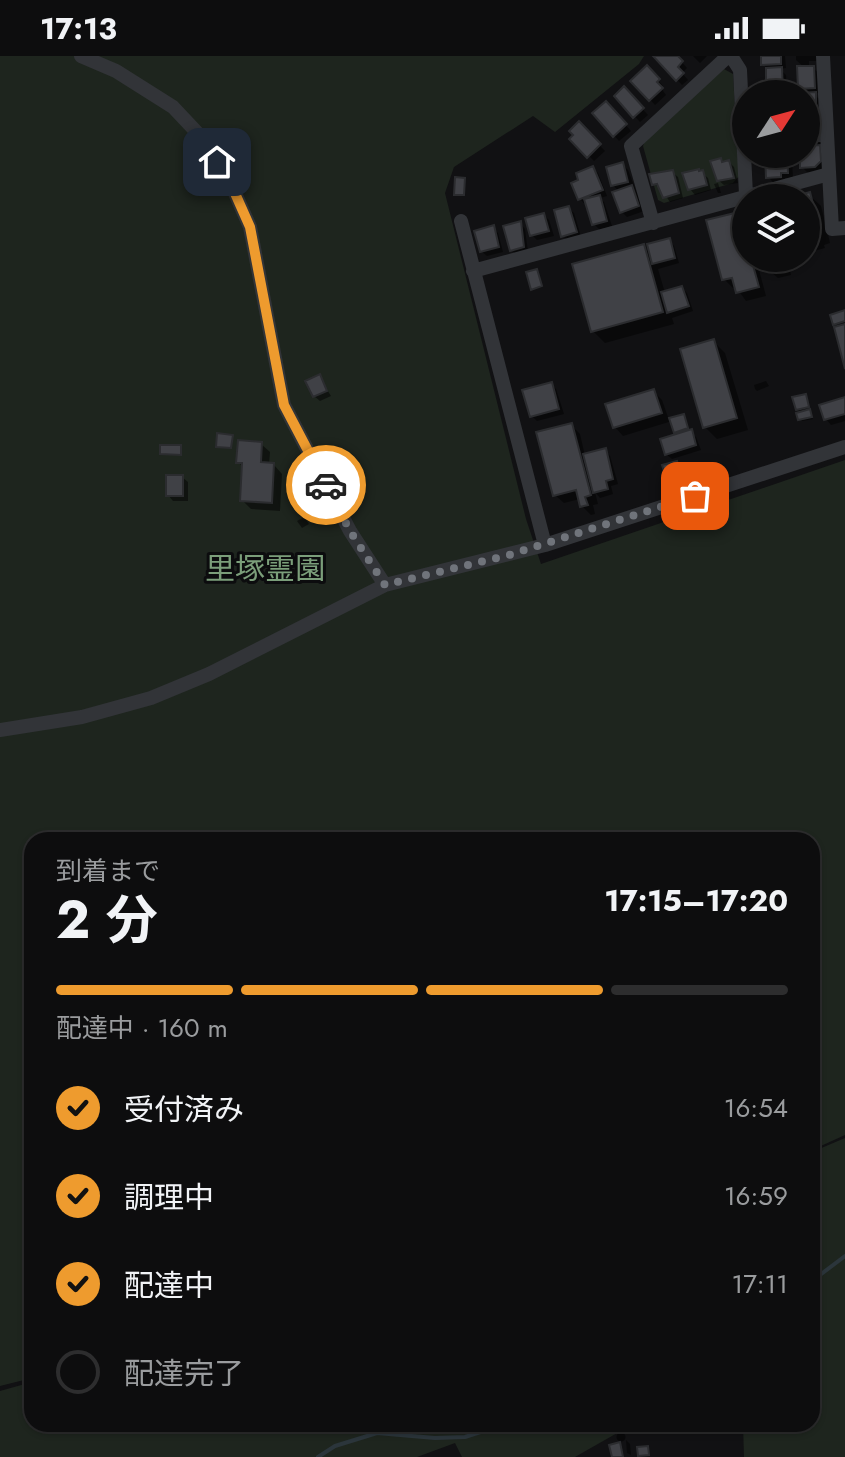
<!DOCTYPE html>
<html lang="ja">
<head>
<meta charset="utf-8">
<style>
  body { margin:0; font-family:Jost,"Noto Sans JP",sans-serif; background:#1b1b1c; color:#f1f3f6; height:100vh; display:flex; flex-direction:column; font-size:30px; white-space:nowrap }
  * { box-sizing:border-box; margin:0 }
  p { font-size:26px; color:#9a9c9e }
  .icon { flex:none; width:44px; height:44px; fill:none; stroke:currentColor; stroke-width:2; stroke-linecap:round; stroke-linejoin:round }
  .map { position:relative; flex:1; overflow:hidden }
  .details { position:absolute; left:24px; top:776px; width:796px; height:600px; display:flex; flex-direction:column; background:#0d0d0e; border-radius:24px; box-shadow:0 2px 6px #0004,0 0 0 2px #2d2d2e }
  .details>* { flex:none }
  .needle { width:52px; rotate:54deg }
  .fabs { position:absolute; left:732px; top:24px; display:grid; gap:16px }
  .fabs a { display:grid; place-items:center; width:88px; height:88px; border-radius:50%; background:#0d0d0e; box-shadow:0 2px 6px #0004,0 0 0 2px #2d2d2e; font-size:40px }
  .pin { position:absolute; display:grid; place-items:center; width:68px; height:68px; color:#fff; margin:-34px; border-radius:16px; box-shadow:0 4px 12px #0006 }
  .courier { position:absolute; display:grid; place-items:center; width:80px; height:80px; margin:-40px; border:6px solid #ee9b2e; border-radius:50%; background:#fff; color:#222; box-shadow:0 2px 10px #0007 }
  .summary em { font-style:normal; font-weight:700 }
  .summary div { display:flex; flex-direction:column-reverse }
  .summary { display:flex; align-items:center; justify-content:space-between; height:136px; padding:0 32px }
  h1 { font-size:52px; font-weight:700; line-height:60px }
  .bar { display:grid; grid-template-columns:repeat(4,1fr); gap:12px 8px; align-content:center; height:96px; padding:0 32px }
  .bar i { height:10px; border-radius:6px; background:#2d2d2e }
  .bar .selected { background:#ee9b2e }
  .bar p { grid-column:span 4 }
  ol { padding:0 32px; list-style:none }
  li { display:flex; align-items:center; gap:24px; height:88px }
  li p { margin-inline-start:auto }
  li .icon { padding:8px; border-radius:50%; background:#ee9b2e; color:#111; stroke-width:4 }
  li:last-child { color:#9a9c9e }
  li i { width:44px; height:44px; border:4px solid #2d2d2e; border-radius:50% }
  .status { display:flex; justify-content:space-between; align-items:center; height:56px; padding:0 40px; background:#0d0d0e; direction:ltr }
  .status svg { height:22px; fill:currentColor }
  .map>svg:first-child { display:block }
  .green { fill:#1e251e }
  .shadow { fill:#0007 }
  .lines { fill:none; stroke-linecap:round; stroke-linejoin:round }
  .stream { stroke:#2b353b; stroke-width:4 }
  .building { fill:#404146; stroke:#2b2c2f; stroke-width:2 }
  .minor { stroke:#323438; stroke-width:14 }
  .done { stroke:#70747b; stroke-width:8; stroke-dasharray:0 14.4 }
  .route { stroke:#ee9b2e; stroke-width:10 }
  .labels { text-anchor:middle; stroke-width:6; stroke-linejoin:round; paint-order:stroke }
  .park-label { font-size:30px; fill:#7b9e7a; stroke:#0c0c0e }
</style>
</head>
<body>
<div class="status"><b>17:13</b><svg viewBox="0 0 49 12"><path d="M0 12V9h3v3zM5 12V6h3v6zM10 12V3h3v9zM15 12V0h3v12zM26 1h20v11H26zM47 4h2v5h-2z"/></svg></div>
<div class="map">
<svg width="845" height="1401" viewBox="0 0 845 1401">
  <rect width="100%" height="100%" fill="#111113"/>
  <path class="green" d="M0,0H644L639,8L555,76L533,60L454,111L445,137L526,463L541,508L845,404V1079L812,1094V784H32V1322L0,1330Z
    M724,13L733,18L739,120L733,127L664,147L658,144L643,90L645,84Z
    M845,1082V1401H744L743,1368H812V1096Z
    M32,1326V1368H633L575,1401H462L455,1387L417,1401H0V1335Z"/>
  <path class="shadow" d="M655,0H676L687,12L682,17L688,24L682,29Z
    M693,0H707L700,7Z
    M763,0H785L786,12L780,13L786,19L787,38L768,37V13L763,8Z
    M796,0H818V5H809V12H813L819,17L820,37H813L820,44L821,60L806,61L807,39L800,32L805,12L796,4Z
    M647,12L663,30L661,32L666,39L655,49L633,25Z
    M624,33L648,59L640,66L616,40Z
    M606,47L631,75L619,85L594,57Z
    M818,65L823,71L824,89L818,90L825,97V111L820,116L808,117L802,111V98H806V92H810L806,88V66Z
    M579,68L605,95L594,105L572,83Z
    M776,98H784L792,105L793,122H785L786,126L774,127L768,121L778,100Z
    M721,104L724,107L729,106L734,111L738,127L724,129L718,124Z
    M622,108L628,114L644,155L627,161L622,156L619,136L613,129Z
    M593,112L598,117L607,140L600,142L604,146L612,170L600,174L594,168L588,147L585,148L580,143Z
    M672,116L678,121L683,142L670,146L661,133L654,128Z
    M702,117L708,122L711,134L695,139L690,133Z
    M718,127L721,137H718L714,128Z
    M809,139L821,150L830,187L824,189L825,192L806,197V142H796Z
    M568,152L574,157L581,181L569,185L563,180Z
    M738,158L746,166V202H788L791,219L778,222L756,203L766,240L746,245L736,231L733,232L724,223Z
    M544,159L549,164L554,180L537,184L532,179Z
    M520,167L525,173L528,196L517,200L512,194Z
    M493,172L498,177L503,196L487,200L481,195Z
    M669,184L674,190L679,207L658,213L665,237L682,232L687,237L693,255L672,262L674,268L605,287L593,275L644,191L652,199Z
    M713,285L725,297L748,374L717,383L705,371Z
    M319,321L331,340L320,345L314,340Z
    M766,325L769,330L757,335L755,333L754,329Z
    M551,328L556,333L564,358L537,365L532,360Z
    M653,335L662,344L669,364L683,360L685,362L689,376L696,381L701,394L672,403L666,398L679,379L672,365L623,380L615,371Z
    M805,340L810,353L807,354L813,363L802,365L800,363L802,358L797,353Z
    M845,343V365L831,369L826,363Z
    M571,369L580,378L585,400L605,394L610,400L618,428L611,430L613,438L600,442L595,436L598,448L593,449L595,458L591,459L582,450L580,443L564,447L555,439Z
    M261,388L270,396L269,409H274L282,418L280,455L251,453L242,444L244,412L238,406Z
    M677,407L682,420L670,423L665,410Z
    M182,421L188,426V445H173L168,439Z
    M304,461L309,468L302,472L297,465Z
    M616.5 1381a4.5 4.5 0 1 1 9 0a4.5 4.5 0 1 1-9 0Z
    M626,1384L630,1388L631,1399L627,1397Z"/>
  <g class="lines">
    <path class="stream" d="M812,1225L845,1200
      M318,1401L335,1390L377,1377L435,1382L465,1381L505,1368"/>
  </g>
  <path class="building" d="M653,0H678L683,5L678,11L684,17L676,25Z
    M761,0H781V8L761,9Z
    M647,9L660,23L657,26L663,32L649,45L630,25Z
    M797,10H814L815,32L798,33Z
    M782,11L783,37L766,38V12Z
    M624,30L644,52L633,62L614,40Z
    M816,36V55L806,56V58V38L799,37Z
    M606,45L627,68L613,81L592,57Z
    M818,63L820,85L806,86V64Z
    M579,65L601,88L587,102L569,83L573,79L569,75Z
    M820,89L821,105L815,111L800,112V98H806V90Z
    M787,98L788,117H781V121L766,122L765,99Z
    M721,102L722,106L729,104L734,122L717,125L710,105Z
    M623,106L628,126L611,130L606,111Z
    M593,110L603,134L578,144L571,127L578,124L576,117Z
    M699,113V115L703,114L707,129L688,134L682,117Z
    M673,114L679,137L663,142L657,128L652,129L649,118Z
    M455,121L465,122L464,139H454Z
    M632,129L639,150L620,157L612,136Z
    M810,136L820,176L814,177L815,181L806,183V142H788Z
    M600,139L607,165L592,169L584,143Z
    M569,150L577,176L561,181L554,154Z
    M739,156L746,183V202H751L759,231L736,237L732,222L722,224L706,164Z
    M544,157L549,175L530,180L525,162Z
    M521,165L524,191L510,195L503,170Z
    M494,169L499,191L480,196L474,175Z
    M670,182L675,202L652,208L647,188Z
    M644,188L663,256L591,276L572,208Z
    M754,202H779L780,208L764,212L762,202L755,204Z
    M537,213L542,230L531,234L526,216Z
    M682,230L689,250L667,257L661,236Z
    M845,254V265L833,269L830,259Z
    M845,268V313L834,271Z
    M714,283L737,362L703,372L680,293Z
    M320,318L327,335L313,341L305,325Z
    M552,326L559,353L530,361L522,334Z
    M654,333L662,357L613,372L605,348Z
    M806,338L809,351L796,354L792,341Z
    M845,341V358L824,364L819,349Z
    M810,353L812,361L798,364L796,357Z
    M684,358L688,372L674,377L669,362Z
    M572,367L591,439L585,441L588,449L580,451L576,434L553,440L536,376Z
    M692,373L696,389L665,399L660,383Z
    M217,377L233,379L231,392L216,391Z
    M238,384L262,386L261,406L274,407L272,447L240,445L242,407H236Z
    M160,389H181V399L160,398Z
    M606,392L613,423L606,425L608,433L593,437L583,398Z
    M677,405L681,417L666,422L662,409Z
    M166,419H183V440H166Z
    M620,1386L623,1401H612L609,1389Z
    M648,1390L649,1399L638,1400L637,1391Z"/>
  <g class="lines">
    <path class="minor" d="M81,0L116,15L173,51L205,85L230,126L250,171L284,349L350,475L385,529
      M731,0L740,14L746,139
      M823,0L832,173L845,172
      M461,165L545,489
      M653,167L631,90L728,0
      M473,215L829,118
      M0,674L82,661L151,642L209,618L385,529L545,489L845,391"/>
  </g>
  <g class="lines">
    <path class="done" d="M326,429L350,475L385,529L509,499L695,440"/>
    <path class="route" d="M217,106L230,126L250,171L284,349L326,429"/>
  </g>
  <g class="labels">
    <g class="park-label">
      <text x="265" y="523">里塚霊園</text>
    </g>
  </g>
</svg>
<div class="fabs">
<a><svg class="needle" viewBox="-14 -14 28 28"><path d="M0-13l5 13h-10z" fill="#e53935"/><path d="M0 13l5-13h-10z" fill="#9a9c9e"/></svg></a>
<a><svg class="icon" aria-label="layers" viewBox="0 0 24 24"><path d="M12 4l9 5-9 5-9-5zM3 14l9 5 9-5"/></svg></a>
</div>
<div class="pin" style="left:695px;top:440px;background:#ea580c"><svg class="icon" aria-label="bag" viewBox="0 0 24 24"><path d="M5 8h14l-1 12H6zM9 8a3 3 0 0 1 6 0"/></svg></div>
<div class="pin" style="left:217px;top:106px;background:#1f2937"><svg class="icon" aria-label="home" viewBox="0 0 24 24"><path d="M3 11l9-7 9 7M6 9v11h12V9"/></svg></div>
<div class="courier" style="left:326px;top:429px"><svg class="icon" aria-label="car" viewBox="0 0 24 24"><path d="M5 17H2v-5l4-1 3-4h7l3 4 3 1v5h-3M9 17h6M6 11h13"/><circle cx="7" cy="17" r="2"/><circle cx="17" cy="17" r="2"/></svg></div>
<section class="details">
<div class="summary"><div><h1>2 分</h1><p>到着まで</p></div><em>17:15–17:20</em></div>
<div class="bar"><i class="selected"></i><i class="selected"></i><i class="selected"></i><i></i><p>配達中 · 160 m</p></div>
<ol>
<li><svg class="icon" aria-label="check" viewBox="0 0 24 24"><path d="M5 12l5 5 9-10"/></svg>受付済み<p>16:54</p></li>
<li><svg class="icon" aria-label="check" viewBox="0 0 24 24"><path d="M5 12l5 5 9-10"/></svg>調理中<p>16:59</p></li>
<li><svg class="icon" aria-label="check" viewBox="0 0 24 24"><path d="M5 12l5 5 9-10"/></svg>配達中<p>17:11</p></li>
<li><i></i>配達完了</li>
</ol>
</section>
</div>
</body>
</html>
